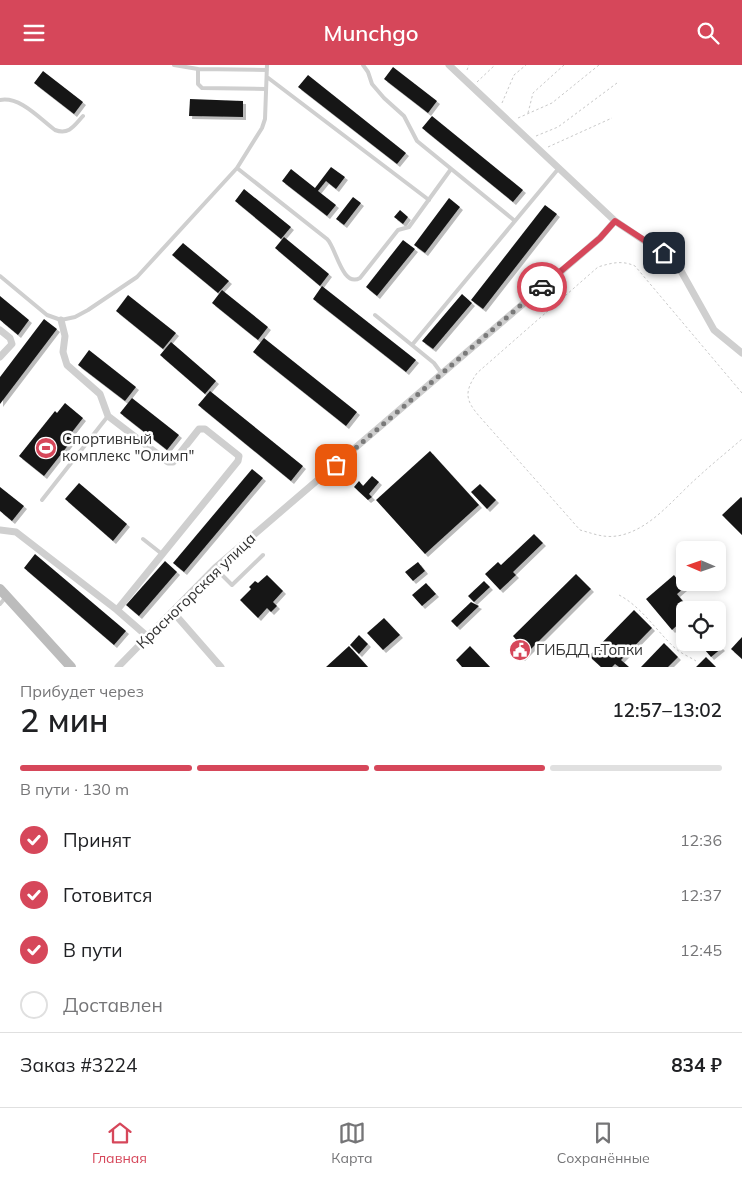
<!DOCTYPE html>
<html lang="ru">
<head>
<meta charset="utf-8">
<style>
  body { margin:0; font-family:Mulish,sans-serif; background:#f2f2f2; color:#202124; height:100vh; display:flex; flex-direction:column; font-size:19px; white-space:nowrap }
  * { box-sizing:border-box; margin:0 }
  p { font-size:16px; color:#757577 }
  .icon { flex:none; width:28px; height:28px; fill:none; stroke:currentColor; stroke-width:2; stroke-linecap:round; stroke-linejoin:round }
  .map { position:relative; height:602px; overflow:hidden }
  .panel { display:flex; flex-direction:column; background:#fff; flex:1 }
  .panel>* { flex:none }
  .needle { width:32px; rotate:272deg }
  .buttons { position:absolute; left:676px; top:476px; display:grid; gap:10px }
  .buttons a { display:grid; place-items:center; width:50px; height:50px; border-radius:8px; background:#fff; box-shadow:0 2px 8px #0003; font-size:25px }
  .pin { position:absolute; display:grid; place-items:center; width:42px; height:42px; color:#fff; margin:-21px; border-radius:10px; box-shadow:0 2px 8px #0006 }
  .courier { position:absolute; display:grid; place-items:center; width:50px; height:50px; margin:-25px; border:4px solid #d6475a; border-radius:50%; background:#fff; color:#222; box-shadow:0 1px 6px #0007 }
  .head em { font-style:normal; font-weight:600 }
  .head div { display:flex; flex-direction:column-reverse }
  .head { display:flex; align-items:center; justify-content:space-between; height:85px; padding:0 20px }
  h1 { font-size:32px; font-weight:600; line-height:38px }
  .bar { display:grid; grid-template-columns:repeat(4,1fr); gap:8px 5px; align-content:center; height:60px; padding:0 20px }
  .bar i { height:6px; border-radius:4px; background:#e0e0e0 }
  .bar .on { background:#d6475a }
  .bar p { grid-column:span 4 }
  .line { display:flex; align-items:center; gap:12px; padding:0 20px; border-top:1px solid #e0e0e0 }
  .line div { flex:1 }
  ol { padding:0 20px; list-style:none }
  li { display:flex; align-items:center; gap:15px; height:55px }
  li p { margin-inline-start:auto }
  li .icon { padding:5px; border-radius:50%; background:#d6475a; color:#fff; stroke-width:4 }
  li:last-child { color:#757577 }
  li i { width:28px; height:28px; border:2px solid #e0e0e0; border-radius:50% }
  header { display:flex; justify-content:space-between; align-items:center; height:65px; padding:0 20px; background:#d6475a; color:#fff; font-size:22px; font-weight:600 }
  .tabs { display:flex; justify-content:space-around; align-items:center; height:70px; border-top:1px solid #e0e0e0; background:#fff; font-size:14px; color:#757577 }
  .tabs a { display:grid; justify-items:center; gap:2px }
  .tabs .on { color:#d6475a }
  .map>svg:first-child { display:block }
  .building { fill:#191919; filter:url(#shadow) }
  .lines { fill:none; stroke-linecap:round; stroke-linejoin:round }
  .path { stroke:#c9c9c9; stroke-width:1; stroke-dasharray:2.5 2.5; stroke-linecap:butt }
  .lane { stroke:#cfcfcf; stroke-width:4 }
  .street { stroke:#cfcfcf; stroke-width:7 }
  .secondary { stroke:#bcbcbc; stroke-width:10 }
  .done { stroke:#7a7a7a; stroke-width:5; stroke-dasharray:0 9 }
  .route { stroke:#d6475a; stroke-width:6 }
  .labels { text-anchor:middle; stroke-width:5; stroke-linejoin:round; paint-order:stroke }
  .poi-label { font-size:15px; fill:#323232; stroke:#fff; text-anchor:start }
  .street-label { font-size:15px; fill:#323232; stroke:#fff }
</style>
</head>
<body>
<header><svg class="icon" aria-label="menu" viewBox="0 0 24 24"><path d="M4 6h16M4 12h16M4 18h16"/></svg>Munchgo<svg class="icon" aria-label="search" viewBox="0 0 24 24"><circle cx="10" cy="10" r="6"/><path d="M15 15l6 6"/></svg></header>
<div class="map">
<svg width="742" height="602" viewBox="0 0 742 602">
  <defs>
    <filter id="shadow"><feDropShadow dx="3" dy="3" stdDeviation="0" flood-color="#0004"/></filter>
  </defs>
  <rect width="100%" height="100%" fill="#fff"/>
  <path class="building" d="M393,2L437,36L428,48L384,14Z
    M43,6L83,37L74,49L34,18Z
    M308,10L406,88L397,99L298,22Z
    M190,34L243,36V52L189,51Z
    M432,51L523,125L513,137L422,63Z
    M331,102L345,112L336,124L326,116L318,126L336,140L327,151L282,116L291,104L315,123Z
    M244,124L291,162L281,174L235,136Z
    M353,132L361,138L344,160L336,154Z
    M449,133L460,142L425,188L414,180Z
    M545,140L557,149L483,244L471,235Z
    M400,145L408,152L403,159L394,152Z
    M284,172L329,209L320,221L275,183Z
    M403,175L415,184L377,231L366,222Z
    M183,178L229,216L218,228L172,190Z
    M322,221L416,295L406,307L313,234Z
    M222,225L268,262L258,275L212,238Z
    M462,229L472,238L433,284L422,276Z
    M128,230L176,268L163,284L116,246Z
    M0,231L29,255L18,270L0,255Z
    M44,254L57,264L0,339V312Z
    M264,273L357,347L346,361L253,287Z
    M171,277L216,316L205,329L160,290Z
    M89,285L136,322L125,336L78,300Z
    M210,326L303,401L291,416L198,340Z
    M132,333L179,370L167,385L120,348Z
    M65,338L83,353L69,371L73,374L44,411L19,391L55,346L57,348Z
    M430,386L479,440L425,489L376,435Z
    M252,404L263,413L184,507L173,498Z
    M372,411L379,417L369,429L372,432L368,435L354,422L359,416L363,421Z
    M79,418L127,459L113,476L65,434Z
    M480,419L496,435L487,444L471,427Z
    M0,422L24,441L12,456L0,446Z
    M741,432L742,433V470L722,450Z
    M534,469L543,478L513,507L516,510L500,525L485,509L498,497L501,500Z
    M35,489L126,566L114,580L24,503Z
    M165,496L177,507L139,551L126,540Z
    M418,497L425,506L413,516L405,507Z
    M576,509L591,524L522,593L513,584L519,578L513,571Z
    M267,510L283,526L273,537L277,541L271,547L267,543L258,553L240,535L251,524L249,522L255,516L258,518Z
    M674,510L684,523L677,529L690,545H685V561L681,557L672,565L646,534Z
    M484,516L490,522L474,537L468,531Z
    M426,518L436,529L422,541L412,530Z
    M471,537L479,541L457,562L451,556Z
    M634,545L652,563L621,595L629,602H619L615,599L612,602H601L589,591Z
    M384,553L400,570L383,585L367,568Z
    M359,570L368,579L359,589L350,580Z
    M742,572V594L731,584Z
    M664,578L678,592L668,602H641Z
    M699,578H717L722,583L711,592Z
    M349,581L368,602H326Z
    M470,581L490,602H462L456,595Z
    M706,592L716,602H696Z"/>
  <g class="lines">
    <path class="path" d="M467,5L469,0
      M477,17L495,0
      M502,38L514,10L526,0
      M528,48L533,28L564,0
      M518,53L552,38L599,0
      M536,71L558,62L617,18
      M548,82L612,53
      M742,328L635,201C622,195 611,198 598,202L477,308C464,327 465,335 480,352L580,465C595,469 605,474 622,470C653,462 675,432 698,412C712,399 727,387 742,374
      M619,530C642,542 657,567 676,584C682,589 690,592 696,596"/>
    <path class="lane" d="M174,0L198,4
      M363,0L368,7L372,19L384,33L404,51L417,76L515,156
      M267,12L429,135
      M266,24L202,23L198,19V4L267,5
      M0,35C20,31 40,54 55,65C69,70 74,61 83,51
      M237,103L327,174C336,182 342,223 360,213L398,165L409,162L451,104
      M0,211L47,250L61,255L75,252L88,245L137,212L237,103L262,63L265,54L267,0
      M375,250L434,298L442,309
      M412,280L559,103
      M42,435L108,351
      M143,474L162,489
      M215,503L232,520L263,490
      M0,539L5,533"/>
    <path class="street" d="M449,0L615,156L676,197L714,265L742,288
      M61,255L65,271L63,287L67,300L100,329L108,351L168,397H173L199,364H205L239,391L238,396L117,545L148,572
      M0,265L10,273L12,279L0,292
      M0,465L16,467L117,545
      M173,547L221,602
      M118,602L215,503L600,173L615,156"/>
    <path class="secondary" d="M0,524L71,602"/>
  </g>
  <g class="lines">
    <path class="done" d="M336,400L542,222"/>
    <path class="route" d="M542,222L600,173L615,156L664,188"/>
  </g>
  <defs>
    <g id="stadium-disc" transform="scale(1.125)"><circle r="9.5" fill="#d6475a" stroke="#fff"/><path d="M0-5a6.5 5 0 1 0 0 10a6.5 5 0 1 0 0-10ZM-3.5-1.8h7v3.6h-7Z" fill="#fff"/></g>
    <g id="civic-disc" transform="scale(1.125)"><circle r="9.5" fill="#d6475a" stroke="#fff"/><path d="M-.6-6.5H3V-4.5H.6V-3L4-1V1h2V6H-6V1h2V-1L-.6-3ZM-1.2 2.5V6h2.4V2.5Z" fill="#fff"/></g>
  </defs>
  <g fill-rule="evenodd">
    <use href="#stadium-disc" x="46" y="383"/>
    <use href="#civic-disc" x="520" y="585"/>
  </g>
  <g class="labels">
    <g class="poi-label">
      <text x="62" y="379">Спортивный<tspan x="62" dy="17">комплекс "Олимп"</tspan></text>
      <text x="536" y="590">ГИБДД г.Топки</text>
    </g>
    <g class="street-label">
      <text transform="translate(196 526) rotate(-44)" y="5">Красногорская улица</text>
    </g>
  </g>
</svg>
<div class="buttons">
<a><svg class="needle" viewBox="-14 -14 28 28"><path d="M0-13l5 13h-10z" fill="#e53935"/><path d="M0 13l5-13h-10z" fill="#757577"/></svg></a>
<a><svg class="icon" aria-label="locate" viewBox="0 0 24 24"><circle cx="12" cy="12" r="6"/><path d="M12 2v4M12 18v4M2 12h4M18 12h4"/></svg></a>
</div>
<div class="pin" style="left:336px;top:400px;background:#ea580c"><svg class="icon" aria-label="bag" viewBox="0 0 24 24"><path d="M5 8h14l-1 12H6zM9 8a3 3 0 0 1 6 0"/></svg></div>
<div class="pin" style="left:664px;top:188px;background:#1f2937"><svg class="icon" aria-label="home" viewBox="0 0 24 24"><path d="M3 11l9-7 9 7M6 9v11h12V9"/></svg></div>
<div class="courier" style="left:542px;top:222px"><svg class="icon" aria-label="car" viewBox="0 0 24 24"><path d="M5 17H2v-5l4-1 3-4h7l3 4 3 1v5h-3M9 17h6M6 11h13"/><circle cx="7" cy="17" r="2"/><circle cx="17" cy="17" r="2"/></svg></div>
</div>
<section class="panel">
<div class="head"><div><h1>2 мин</h1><p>Прибудет через</p></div><em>12:57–13:02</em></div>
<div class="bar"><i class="on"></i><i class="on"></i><i class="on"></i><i></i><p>В пути · 130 m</p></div>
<ol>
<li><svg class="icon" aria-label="check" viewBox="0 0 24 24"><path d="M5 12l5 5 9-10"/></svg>Принят<p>12:36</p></li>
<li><svg class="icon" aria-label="check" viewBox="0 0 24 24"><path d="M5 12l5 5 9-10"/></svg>Готовится<p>12:37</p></li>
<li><svg class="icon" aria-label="check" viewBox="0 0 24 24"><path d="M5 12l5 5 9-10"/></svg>В пути<p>12:45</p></li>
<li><i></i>Доставлен</li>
</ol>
<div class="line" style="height:65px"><div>Заказ #3224</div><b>834 ₽</b></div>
</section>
<nav class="tabs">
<a class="on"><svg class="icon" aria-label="home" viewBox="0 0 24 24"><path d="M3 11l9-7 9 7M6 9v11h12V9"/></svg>Главная</a>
<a><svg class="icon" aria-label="map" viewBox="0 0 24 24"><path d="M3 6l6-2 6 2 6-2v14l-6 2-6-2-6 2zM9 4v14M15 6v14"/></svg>Карта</a>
<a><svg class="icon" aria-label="saved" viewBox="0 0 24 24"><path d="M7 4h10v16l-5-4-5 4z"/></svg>Сохранённые</a>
</nav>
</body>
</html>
